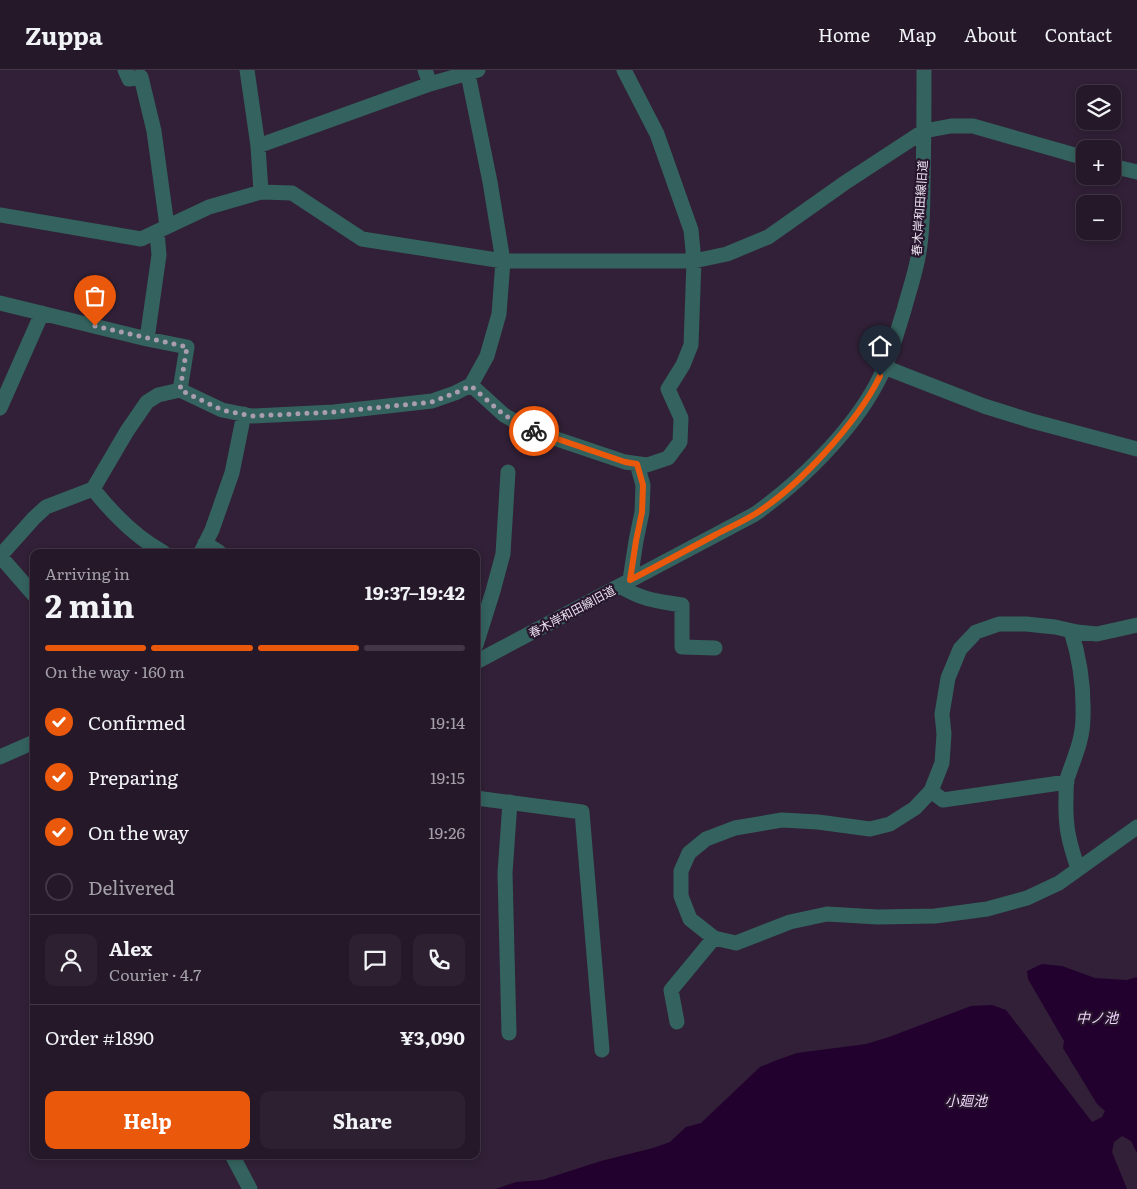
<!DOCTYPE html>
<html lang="en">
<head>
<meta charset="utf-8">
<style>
  body { margin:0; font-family:Literata,"Noto Sans JP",serif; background:#2d2131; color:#f1f3f6; height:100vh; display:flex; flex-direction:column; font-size:19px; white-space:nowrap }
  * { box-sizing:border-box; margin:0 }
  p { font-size:16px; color:#a3a0a8 }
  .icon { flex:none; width:28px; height:28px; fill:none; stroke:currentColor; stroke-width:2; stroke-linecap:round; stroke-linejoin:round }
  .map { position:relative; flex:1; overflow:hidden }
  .side { position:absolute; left:30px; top:479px; width:450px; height:610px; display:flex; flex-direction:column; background:#251829; border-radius:10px; box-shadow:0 2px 8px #0003,0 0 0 1px #423746 }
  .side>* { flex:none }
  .buttons { position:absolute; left:1076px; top:15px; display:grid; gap:10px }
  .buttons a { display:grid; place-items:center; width:45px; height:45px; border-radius:10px; background:#251829; box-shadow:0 2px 8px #0003,0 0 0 1px #423746; font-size:25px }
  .pin { position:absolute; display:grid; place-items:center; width:42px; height:42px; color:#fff; margin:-51px -21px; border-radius:50% 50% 50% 0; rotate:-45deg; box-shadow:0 0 5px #0007 }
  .pin .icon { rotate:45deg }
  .courier { position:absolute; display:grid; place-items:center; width:50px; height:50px; margin:-25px; border:4px solid #ea580c; border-radius:50%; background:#fff; color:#222; box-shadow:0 1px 6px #0007 }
  .headline em { font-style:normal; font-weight:700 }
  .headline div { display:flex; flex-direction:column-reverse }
  .headline { display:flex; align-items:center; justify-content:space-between; height:85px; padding:0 15px }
  h1 { font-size:32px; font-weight:700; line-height:38px }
  .bar { display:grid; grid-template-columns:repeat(4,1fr); gap:8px 5px; align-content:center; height:60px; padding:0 15px }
  .bar i { height:6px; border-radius:4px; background:#423746 }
  .bar .active { background:#ea580c }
  .bar p { grid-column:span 4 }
  .line { display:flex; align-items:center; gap:12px; padding:0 15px; border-top:1px solid #423746 }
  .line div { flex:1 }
  .round { display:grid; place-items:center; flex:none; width:52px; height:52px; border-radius:10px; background:#2d2131 }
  ol { padding:0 15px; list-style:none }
  li { display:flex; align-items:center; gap:15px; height:55px }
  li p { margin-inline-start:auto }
  li .icon { padding:5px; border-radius:50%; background:#ea580c; color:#fff; stroke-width:4 }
  li:last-child { color:#a3a0a8 }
  li i { width:28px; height:28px; border:2px solid #423746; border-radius:50% }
  .cta { display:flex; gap:10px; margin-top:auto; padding:10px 15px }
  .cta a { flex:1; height:58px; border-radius:10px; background:#ea580c; color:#fff; font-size:20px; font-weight:700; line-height:58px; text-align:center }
  .cta a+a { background:#2d2131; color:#f1f3f6 }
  header { display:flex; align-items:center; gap:30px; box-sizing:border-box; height:70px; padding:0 25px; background:#251829; border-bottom:1px solid #423746 }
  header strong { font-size:24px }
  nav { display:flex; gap:28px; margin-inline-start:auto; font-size:18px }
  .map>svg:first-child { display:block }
  .water { fill:#23012e }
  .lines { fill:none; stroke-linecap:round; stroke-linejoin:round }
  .minor { stroke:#34625e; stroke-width:15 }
  .done { stroke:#aa9daf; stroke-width:5; stroke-dasharray:0 9 }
  .route { stroke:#ea580c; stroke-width:6 }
  .labels { text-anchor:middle; stroke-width:4.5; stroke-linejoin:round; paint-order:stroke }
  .street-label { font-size:12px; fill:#ebe0ef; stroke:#27162d }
  .water-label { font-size:14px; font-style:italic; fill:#eed3f8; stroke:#27162d }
</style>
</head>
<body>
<header>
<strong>Zuppa</strong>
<nav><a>Home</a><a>Map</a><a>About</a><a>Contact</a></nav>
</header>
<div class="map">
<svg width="1137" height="1119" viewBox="0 0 1137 1119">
  <rect width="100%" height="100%" fill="#312037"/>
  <path class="water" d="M1042,894L1062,896L1095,908L1127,910L1137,907V1083L1131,1071L1122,1066L1114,1072L1112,1082L1127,1119H496L516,1112L542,1110L601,1091L653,1078L670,1072L686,1057L701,1053L760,997L777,990L797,983L866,974L889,967L971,936L992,935L1006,940L1092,1052L1102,1047L1105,1041L1097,1034L1063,978L1064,971L1028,909L1027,901Z"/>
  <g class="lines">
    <path class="minor" d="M125,0L129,9L141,7L154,61L167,156
      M247,0L258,76
      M425,0L430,14
      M1112,96L1137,102
      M261,122L292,123L362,169L503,191H694L727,184L768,167L843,114L924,61L951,56H973L1085,88
      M0,145L141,169L209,137L261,122L258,76L430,14L478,0
      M0,233L147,269L159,185L157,162
      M147,269L187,277L180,320L222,340L252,346L334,342L432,331L455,323L471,315L487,286L499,244L503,191L490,112L468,4
      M884,297L984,336L1032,351L1137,379
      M471,315L504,345L530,360L625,392L647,395L668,388L680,372L681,348L668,319L683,295L691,275L694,191L691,160L657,64L624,0
      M0,338L42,243
      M205,473L219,482
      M163,482C135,467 113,444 93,419L127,361L147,332L158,325L180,320
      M201,482L212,460L232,403L244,344
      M0,486L34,448L46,437L93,419
      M0,486L34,525
      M630,510L636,471L642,442L643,415L637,394
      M620,516C642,530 657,531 682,535V577L715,578
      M1137,555L1097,564L1077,562L1055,557L1026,554H999L976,562L960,579L948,608L942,644L944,664L942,693L931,721L915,738L890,754L870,759L818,752L782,750L735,758L706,769L689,783L681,801V826L690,849L714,868L736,873L790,852L827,844L878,847L935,846L987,839L1027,828L1059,813L1137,757
      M1071,561C1080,589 1084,617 1083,647C1083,670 1074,688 1067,709C1066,715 1066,722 1066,728C1065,757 1069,772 1078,799
      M476,575L493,521L503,484L508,402
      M476,592L755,444C800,412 850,363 876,315C889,291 896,266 904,240C909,221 916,202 919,182C923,159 923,133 923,110C924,73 924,37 924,0
      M0,687L34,672
      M931,721L943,730L1067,712
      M476,728L582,742L602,980
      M677,952L671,920L714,868
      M509,963L505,803L510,732
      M232,1085L250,1119"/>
  </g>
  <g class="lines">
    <path class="done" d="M95,256L187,277L180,320L222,340L252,346L334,342L432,332L455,323L471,316L504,345L534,361"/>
    <path class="route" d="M534,361L625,392L637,394L643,415L642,442L636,471L630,510C659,495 687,480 715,465C728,458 742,452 755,444C798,417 858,352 880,306"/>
  </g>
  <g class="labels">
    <g class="street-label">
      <text transform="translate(920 138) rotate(-86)" y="4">春木岸和田線旧道</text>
      <text transform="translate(572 542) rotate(-28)" y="4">春木岸和田線旧道</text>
    </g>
    <g class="water-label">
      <text x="1097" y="953">中ノ池</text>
      <text x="966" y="1036">小廻池</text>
    </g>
  </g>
</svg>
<div class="buttons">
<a><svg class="icon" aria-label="layers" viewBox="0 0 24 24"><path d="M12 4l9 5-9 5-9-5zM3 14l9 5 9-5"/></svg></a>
<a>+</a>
<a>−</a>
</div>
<div class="pin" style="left:95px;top:256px;background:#ea580c"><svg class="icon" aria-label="bag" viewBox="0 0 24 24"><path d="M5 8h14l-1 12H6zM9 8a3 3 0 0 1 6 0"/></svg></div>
<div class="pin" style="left:880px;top:306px;background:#1f2937"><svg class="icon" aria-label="home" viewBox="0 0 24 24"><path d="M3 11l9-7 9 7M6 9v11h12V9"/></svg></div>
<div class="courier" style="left:534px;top:361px"><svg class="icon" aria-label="bike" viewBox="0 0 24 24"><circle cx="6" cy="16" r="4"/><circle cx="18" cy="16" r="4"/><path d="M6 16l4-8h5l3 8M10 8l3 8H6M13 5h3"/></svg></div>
<section class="side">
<div class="headline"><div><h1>2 min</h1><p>Arriving in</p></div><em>19:37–19:42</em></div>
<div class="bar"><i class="active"></i><i class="active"></i><i class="active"></i><i></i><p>On the way · 160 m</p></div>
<ol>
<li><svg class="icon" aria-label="check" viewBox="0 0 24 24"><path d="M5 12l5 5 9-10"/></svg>Confirmed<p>19:14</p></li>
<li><svg class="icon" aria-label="check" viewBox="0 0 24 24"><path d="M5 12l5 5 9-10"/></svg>Preparing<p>19:15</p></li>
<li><svg class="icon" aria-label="check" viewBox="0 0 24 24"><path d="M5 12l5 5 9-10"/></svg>On the way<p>19:26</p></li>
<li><i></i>Delivered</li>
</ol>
<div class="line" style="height:90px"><a class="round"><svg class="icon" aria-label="person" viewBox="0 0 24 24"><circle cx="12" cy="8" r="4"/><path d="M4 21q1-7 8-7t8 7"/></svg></a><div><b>Alex</b><p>Courier · 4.7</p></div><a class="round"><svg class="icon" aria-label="chat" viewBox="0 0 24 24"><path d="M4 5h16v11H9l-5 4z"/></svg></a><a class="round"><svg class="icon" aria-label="phone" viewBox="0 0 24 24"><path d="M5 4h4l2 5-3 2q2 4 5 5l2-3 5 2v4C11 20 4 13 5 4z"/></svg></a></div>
<div class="line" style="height:65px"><div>Order #1890</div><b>¥3,090</b></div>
<div class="cta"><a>Help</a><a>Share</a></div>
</section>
</div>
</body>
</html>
